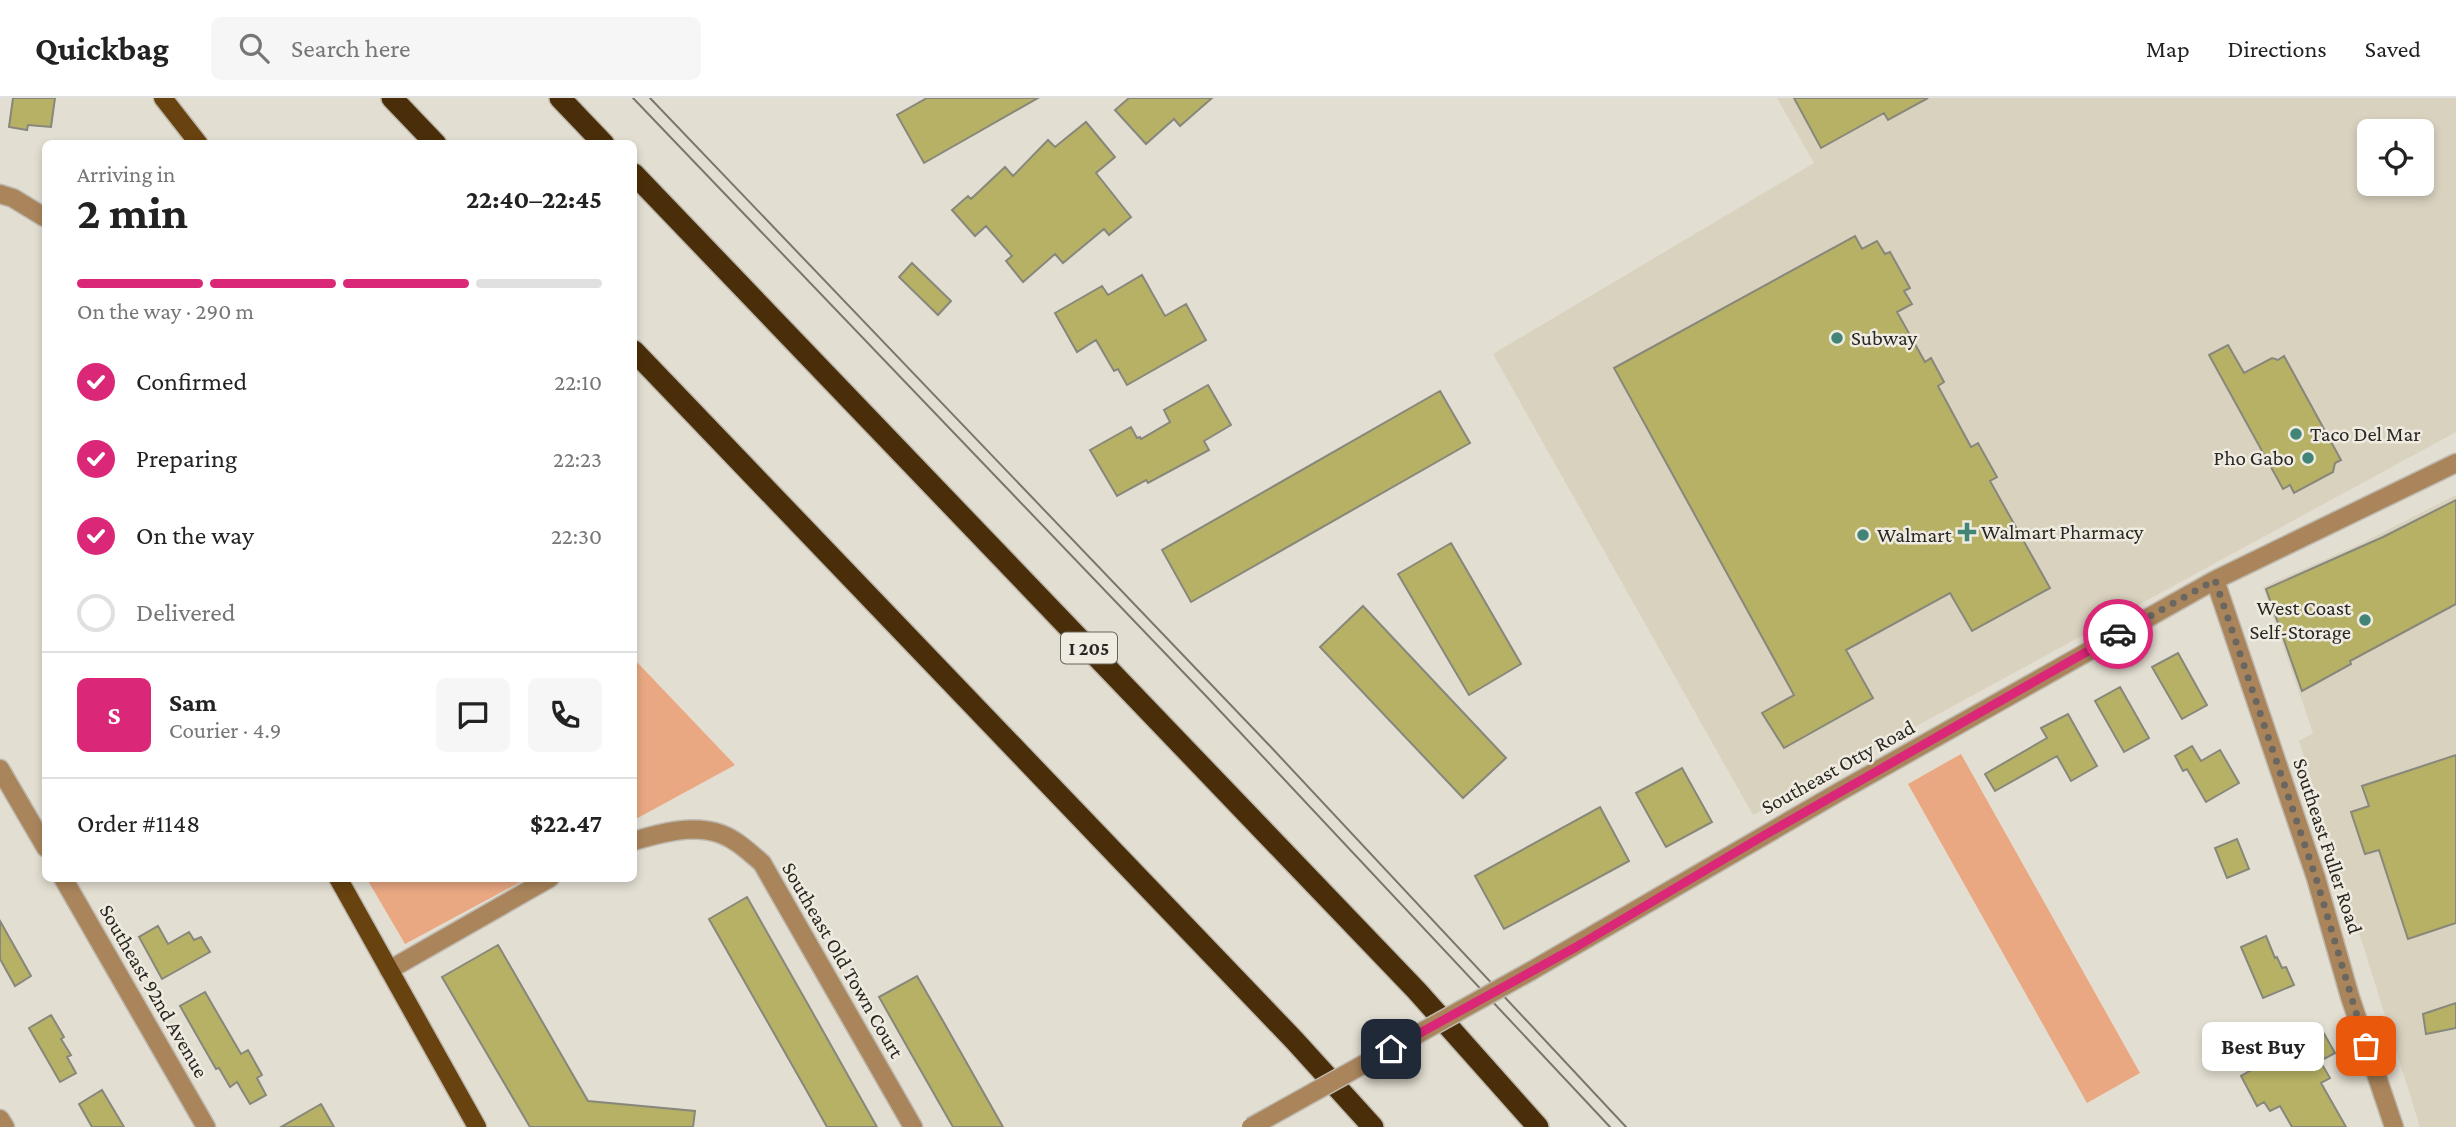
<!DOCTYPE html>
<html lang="en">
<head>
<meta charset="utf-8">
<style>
  body { margin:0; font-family:"Crimson Pro",serif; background:#f6f6f6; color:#222; height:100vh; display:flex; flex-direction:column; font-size:26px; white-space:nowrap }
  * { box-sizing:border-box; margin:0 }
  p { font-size:23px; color:#767676 }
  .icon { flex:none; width:38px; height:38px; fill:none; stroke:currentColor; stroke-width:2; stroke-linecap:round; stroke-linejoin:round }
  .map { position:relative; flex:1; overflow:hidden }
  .sheet { position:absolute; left:42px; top:42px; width:595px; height:742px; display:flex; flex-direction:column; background:#fff; border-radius:10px; box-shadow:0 4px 10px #0003 }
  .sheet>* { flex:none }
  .fabs { position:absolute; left:2357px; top:21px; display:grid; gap:14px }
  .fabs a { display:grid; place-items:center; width:77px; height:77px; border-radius:10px; background:#fff; box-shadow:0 4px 10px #0003; font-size:35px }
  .pin { position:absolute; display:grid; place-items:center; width:60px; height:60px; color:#fff; margin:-30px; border-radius:14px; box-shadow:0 4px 10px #0006 }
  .courier { position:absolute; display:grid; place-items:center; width:70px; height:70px; margin:-35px; border:5px solid #db2777; border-radius:50%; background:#fff; color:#222; box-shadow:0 2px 9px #0007 }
  .bubble { position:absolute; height:49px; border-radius:10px; background:#fff; box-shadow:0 4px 10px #0003; font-size:23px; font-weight:700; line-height:49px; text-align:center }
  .summary em { font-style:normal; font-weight:700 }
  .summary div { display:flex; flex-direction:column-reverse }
  .summary { display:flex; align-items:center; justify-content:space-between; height:119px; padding:0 35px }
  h1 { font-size:46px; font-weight:700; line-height:52px }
  .bar { display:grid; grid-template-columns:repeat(4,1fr); gap:10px 7px; align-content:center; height:84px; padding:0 35px }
  .bar i { height:9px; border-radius:5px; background:#e0e0e0 }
  .bar .selected { background:#db2777 }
  .bar p { grid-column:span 4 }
  .line { display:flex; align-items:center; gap:18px; padding:0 35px; border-top:2px solid #e0e0e0 }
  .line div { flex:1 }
  .round { display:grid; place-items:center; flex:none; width:74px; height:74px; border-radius:10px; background:#f6f6f6 }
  ol { padding:0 35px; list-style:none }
  li { display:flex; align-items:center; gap:21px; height:77px }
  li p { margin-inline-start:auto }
  li .icon { padding:7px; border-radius:50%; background:#db2777; color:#fff; stroke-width:4 }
  li:last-child { color:#767676 }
  li i { width:38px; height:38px; border:4px solid #e0e0e0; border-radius:50% }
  header { display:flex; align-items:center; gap:42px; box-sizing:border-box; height:98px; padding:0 35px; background:#fff; border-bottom:2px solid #e0e0e0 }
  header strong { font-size:33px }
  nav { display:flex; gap:38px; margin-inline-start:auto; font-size:24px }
  .search { width:490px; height:63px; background:#f6f6f6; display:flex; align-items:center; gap:18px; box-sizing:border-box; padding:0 24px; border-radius:10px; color:#767676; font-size:26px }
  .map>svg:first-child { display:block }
  .built { fill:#d9d2bf; fill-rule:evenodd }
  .green { fill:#e9a882 }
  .building { fill:#b6b164; stroke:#87877c; stroke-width:2 }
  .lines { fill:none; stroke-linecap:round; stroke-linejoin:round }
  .minor-casing { stroke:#beb9af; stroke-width:21 }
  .major-casing { stroke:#beb9af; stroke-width:21 }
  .highway-casing { stroke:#beb9af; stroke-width:24 }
  .minor { stroke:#aa855c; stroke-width:18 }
  .major { stroke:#68420f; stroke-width:18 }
  .highway { stroke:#4a2e09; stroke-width:21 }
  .tram { stroke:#79766e; stroke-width:2 }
  .minor-bridge-casing { stroke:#beb9af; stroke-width:21; stroke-linecap:butt }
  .minor-bridge { stroke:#aa855c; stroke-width:18 }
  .done { stroke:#6a6760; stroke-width:7; stroke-dasharray:0 12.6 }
  .route { stroke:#db2777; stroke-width:9 }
  .poi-dot { fill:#428577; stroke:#f0ebe0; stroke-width:2.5 }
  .labels { text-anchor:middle; stroke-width:5; stroke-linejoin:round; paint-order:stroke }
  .shield { fill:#f0ebe0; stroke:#65625c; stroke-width:2 }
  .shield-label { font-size:19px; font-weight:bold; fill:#292723 }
  .poi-label { font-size:21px; fill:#292723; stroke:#f0ebe0; text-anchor:start }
  .street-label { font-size:21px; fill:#292723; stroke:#f0ebe0 }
</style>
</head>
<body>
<header>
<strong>Quickbag</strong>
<div class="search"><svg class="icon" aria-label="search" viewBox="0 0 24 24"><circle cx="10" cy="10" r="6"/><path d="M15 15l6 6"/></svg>Search here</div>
<nav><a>Map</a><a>Directions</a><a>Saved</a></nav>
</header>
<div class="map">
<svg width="2456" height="1029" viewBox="0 0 2456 1029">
  <rect width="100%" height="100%" fill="#e3ded2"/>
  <path class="built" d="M1777,0H2456V334L1753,717L1493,256L1814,65ZM2370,33H2422V86H2370Z
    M2456,397V1029H2420L2299,643L2313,635L2263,489L2364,444Z"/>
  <path class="green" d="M634,561L735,667L634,722Z
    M1961,656L2140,975L2087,1005L1908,686Z
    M367,781H526L405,846Z"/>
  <path class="building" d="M13,0H55L51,29L28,27L27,32L9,29Z
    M927,0H1038L924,65L897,17Z
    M1129,0H1212L1180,28L1174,21L1146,46L1115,12Z
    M1794,0H1928L1888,22L1884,15L1821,50Z
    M1086,24L1115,59L1096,75L1131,119L1109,137L1104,131L1063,165L1055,156L1023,184L1006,163L1012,158L986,128L975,138L952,112L968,98L971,101L1005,69L1013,78L1048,42L1055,49Z
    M1855,138L1862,151L1877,143L1885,156L1890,154L1910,190L1904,193L1912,206L1897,214L1925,264L1931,260L1944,284L1938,288L1971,349L1978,345L1997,379L1990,383L2050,490L1972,533L1950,495L1846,552L1873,600L1784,650L1762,615L1794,597L1614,270Z
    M912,165L951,203L938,217L899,179Z
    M1142,177L1165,218L1186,206L1206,242L1127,287L1118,271L1114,273L1096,242L1077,254L1055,215L1102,188L1108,197Z
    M2228,247L2244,275L2272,260L2278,262L2284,258L2341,362L2335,365L2333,374L2294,395L2290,387L2283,391L2209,257Z
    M1208,287L1231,327L1204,343L1209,352L1148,385L1146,382L1117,398L1090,352L1131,329L1137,340L1140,339L1141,341L1170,324L1164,312Z
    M1440,293L1470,345L1191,504L1162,452Z
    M2456,402V506L2350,563L2351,566L2302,593L2266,491L2383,439Z
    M1451,445L1521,566L1469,597L1398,476Z
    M1363,508L1506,660L1463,700L1320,549Z
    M2178,555L2207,607L2182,621L2152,569Z
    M2120,589L2149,640L2124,654L2095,603Z
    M2068,616L2097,668L2071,683L2057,658L1995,693L1985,676L2047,640L2041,630Z
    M2192,648L2201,663L2220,652L2239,685L2206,704L2187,671L2183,673L2175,658Z
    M2456,657V825L2408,841L2379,752L2365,756L2351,714L2369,708L2362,688Z
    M1682,670L1712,724L1666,749L1636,695Z
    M1600,709L1629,763L1504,831L1475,778Z
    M2237,741L2249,771L2227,780L2215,750Z
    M747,799L810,910L877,1029H827L808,995L709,821Z
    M0,823L31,878L15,888L0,861Z
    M158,828L168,846L189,834L194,842L201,839L210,854L162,881L139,839Z
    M2266,838L2275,860L2277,859L2282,870L2286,869L2294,887L2263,900L2241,849Z
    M498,847L588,1003L695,1013L693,1029H530L442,879Z
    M917,878L943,923L1003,1029H953L909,952L879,899Z
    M205,894L241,956L248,952L262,977L257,980L266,997L250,1006L237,984L230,989L219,970L216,971L180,908Z
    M2456,905V930L2426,936L2423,916Z
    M51,917L64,939L61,941L71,957L67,959L76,975L60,984L29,930Z
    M2322,932L2335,955L2320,963L2330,980L2321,985L2346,1029H2292L2280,1008L2270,1013L2264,1004L2257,1008L2241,978Z
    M102,992L124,1029H92L79,1006Z
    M321,1006L334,1029H281Z"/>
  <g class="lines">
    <g class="minor-casing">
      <path id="minor" d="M0,96L13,100L44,119
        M2215,482L2316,780L2350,899L2394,1029
        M0,671L46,750
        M634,743C660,735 693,726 721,736C737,742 749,754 762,765L913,1029
        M63,780L206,1029
        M389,872L550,780
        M1531,873L1839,694L2215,482L2456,365
        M0,1021L5,1029"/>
    </g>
    <g class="major-casing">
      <path id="major" d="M163,0L199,46
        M338,780L477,1029"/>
    </g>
    <g class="highway-casing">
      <path id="highway" d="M392,0L436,46
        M560,0L604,46
        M634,76L1417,893L1538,1029
        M634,253L1295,943L1373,1029"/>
    </g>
    <use href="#minor" class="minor"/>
    <use href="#major" class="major"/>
    <use href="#highway" class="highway"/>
    <path class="tram" d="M633,0L1207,599L1610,1029
      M650,0L1270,648L1626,1029"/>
    <g class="minor-bridge-casing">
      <path id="minor-bridge" d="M1251,1029L1531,873"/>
    </g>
    <use href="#minor-bridge" class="minor-bridge"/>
  </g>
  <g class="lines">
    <path class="done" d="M2118,536L2215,482L2316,780L2366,948"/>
    <path class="route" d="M1391,951L1576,849L1763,738L2118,536"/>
  </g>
  <g class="poi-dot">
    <circle cx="1837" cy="240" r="7"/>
    <circle cx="2296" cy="336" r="7"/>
    <circle cx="2308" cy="360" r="7"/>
    <path d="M1963.5 423.5h7v7h7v7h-7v7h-7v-7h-7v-7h7z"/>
    <circle cx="1863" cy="437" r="7"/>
    <circle cx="2365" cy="522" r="7"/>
  </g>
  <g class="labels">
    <rect class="shield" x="1061" y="534.5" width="56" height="31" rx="5"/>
    <g class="shield-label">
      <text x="1089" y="557">I 205</text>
    </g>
    <g class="poi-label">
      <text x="1851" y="247">Subway</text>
      <text x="2310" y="343">Taco Del Mar</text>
      <text x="2294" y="367" text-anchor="end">Pho Gabo</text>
      <text x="1981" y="441">Walmart Pharmacy</text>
      <text x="1877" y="444">Walmart</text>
      <text x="2351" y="517" text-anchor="end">West Coast<tspan x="2351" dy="24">Self-Storage</tspan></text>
    </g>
    <g class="street-label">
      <text transform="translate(1838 669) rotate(-29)" y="7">Southeast Otty Road</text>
      <text transform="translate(2328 748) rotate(72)" y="7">Southeast Fuller Road</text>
      <text transform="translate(843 862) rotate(60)" y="7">Southeast Old Town Court</text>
      <text transform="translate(154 893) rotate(60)" y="7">Southeast 92nd Avenue</text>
    </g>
  </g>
</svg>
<div class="fabs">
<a><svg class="icon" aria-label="locate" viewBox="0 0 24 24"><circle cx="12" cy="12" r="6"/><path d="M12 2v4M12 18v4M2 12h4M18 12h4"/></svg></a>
</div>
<div class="pin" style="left:2366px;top:948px;background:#ea580c"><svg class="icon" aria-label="bag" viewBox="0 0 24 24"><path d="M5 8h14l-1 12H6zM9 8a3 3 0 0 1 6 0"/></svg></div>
<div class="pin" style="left:1391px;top:951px;background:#1f2937"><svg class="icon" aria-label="home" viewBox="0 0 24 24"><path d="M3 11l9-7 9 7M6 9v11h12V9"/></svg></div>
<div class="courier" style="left:2118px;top:536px"><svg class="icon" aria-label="car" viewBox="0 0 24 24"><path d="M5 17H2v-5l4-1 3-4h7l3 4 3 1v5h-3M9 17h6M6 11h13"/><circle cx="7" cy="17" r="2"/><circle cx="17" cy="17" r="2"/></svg></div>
<div class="bubble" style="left:2202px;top:924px;width:122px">Best Buy</div>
<section class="sheet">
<div class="summary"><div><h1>2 min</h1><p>Arriving in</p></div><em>22:40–22:45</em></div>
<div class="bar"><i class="selected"></i><i class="selected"></i><i class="selected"></i><i></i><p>On the way · 290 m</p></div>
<ol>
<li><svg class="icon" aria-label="check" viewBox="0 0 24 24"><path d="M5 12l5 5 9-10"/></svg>Confirmed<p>22:10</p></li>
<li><svg class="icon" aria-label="check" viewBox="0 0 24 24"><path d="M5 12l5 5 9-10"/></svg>Preparing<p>22:23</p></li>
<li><svg class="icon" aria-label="check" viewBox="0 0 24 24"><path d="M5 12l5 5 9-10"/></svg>On the way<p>22:30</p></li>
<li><i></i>Delivered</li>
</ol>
<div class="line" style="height:126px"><b class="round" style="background:#db2777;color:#fff">S</b><div><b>Sam</b><p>Courier · 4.9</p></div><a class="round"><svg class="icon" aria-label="chat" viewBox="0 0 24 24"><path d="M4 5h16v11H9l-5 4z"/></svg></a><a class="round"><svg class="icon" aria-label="phone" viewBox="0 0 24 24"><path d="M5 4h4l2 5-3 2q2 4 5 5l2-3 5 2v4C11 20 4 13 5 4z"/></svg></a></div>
<div class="line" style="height:91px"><div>Order #1148</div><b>$22.47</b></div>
</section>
</div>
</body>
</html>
